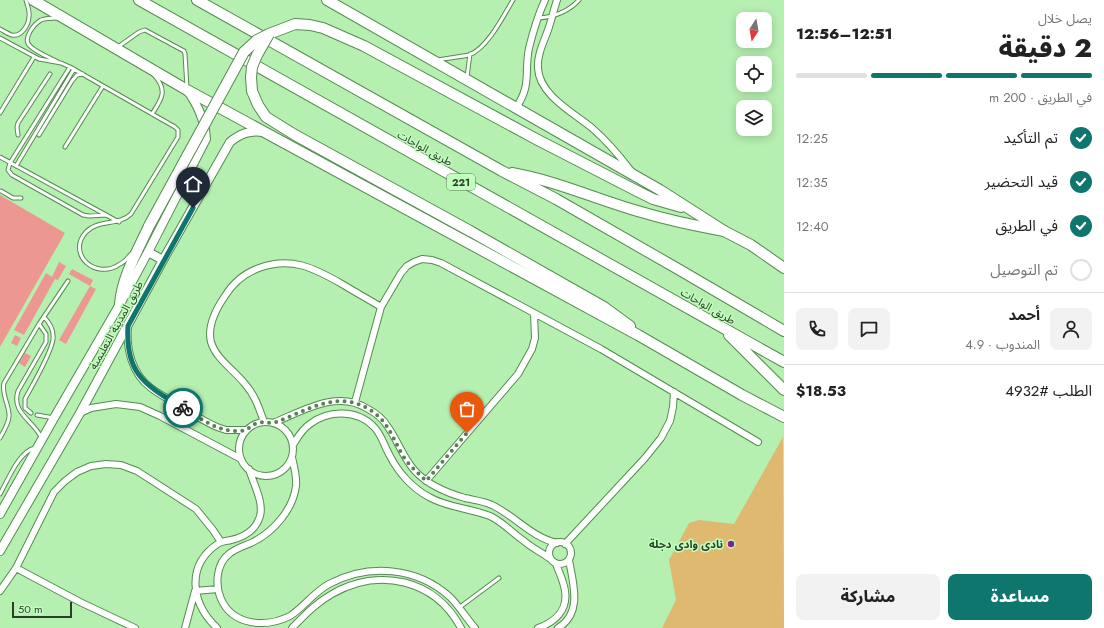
<!DOCTYPE html>
<html lang="ar">
<head>
<meta charset="utf-8">
<style>
  body { margin:0; font-family:Jost,"Noto Sans Arabic",sans-serif; background:#f2f2f2; color:#222; direction:rtl; height:100vh; display:flex; flex-direction:column; font-size:15px; white-space:nowrap }
  * { box-sizing:border-box; margin:0 }
  p { font-size:13px; color:#767676 }
  .icon { flex:none; width:22px; height:22px; fill:none; stroke:currentColor; stroke-width:2; stroke-linecap:round; stroke-linejoin:round }
  .map { position:relative; flex:1; overflow:hidden; direction:ltr }
  .details { display:flex; flex-direction:column; background:#fff; width:320px }
  .details>* { flex:none }
  .needle { width:26px; rotate:191deg }
  .controls { position:absolute; left:736px; top:12px; display:grid; gap:8px }
  .controls a { display:grid; place-items:center; width:36px; height:36px; border-radius:8px; background:#fff; box-shadow:0 2px 10px #0003; font-size:20px }
  .scale { position:absolute; left:12px; bottom:10px; width:60px; box-sizing:border-box; padding-left:4px; border:2px solid #2a4128; border-top:0; font-size:11px; line-height:14px; white-space:nowrap; color:#2a4128; -webkit-text-stroke:3px #c2febe; paint-order:stroke }
  .pin { position:absolute; display:grid; place-items:center; width:34px; height:34px; color:#fff; margin:-41px -17px; border-radius:50% 50% 50% 0; rotate:-45deg; box-shadow:0 0 4px #0007 }
  .pin .icon { rotate:45deg }
  .courier { position:absolute; display:grid; place-items:center; width:40px; height:40px; margin:-20px; border:3px solid #0f766e; border-radius:50%; background:#fff; color:#222; box-shadow:0 1px 5px #0007 }
  .head em { font-style:normal; font-weight:800 }
  .head div { display:flex; flex-direction:column-reverse }
  .head { display:flex; align-items:center; justify-content:space-between; height:68px; padding:0 12px }
  h1 { font-size:26px; font-weight:800; line-height:30px }
  .bar { display:grid; grid-template-columns:repeat(4,1fr); gap:6px 4px; align-content:center; height:48px; padding:0 12px }
  .bar i { height:5px; border-radius:3px; background:#e0e0e0 }
  .bar .current { background:#0f766e }
  .bar p { grid-column:span 4 }
  .line { display:flex; align-items:center; gap:10px; padding:0 12px; border-top:1px solid #e0e0e0 }
  .line div { flex:1 }
  .round { display:grid; place-items:center; flex:none; width:42px; height:42px; border-radius:8px; background:#f2f2f2 }
  ol { padding:0 12px; list-style:none }
  li { display:flex; align-items:center; gap:12px; height:44px }
  li p { margin-inline-start:auto }
  li .icon { padding:4px; border-radius:50%; background:#0f766e; color:#fff; stroke-width:4 }
  li:last-child { color:#767676 }
  li i { width:22px; height:22px; border:2px solid #e0e0e0; border-radius:50% }
  .button { display:flex; gap:8px; margin-top:auto; padding:8px 12px }
  .button a { flex:1; height:46px; border-radius:8px; background:#0f766e; color:#fff; font-size:16px; font-weight:800; line-height:46px; text-align:center }
  .button a+a { background:#f2f2f2; color:#222 }
  main { display:flex; flex:1; min-height:0 }
  .map>svg:first-child { display:block }
  .green { fill:#dfb96f }
  .building { fill:#ed9793 }
  .lines { fill:none; stroke-linecap:round; stroke-linejoin:round }
  .service-casing { stroke:#548b51; stroke-width:5 }
  .minor-casing { stroke:#548b51; stroke-width:8 }
  .tertiary-casing { stroke:#548b51; stroke-width:10 }
  .primary-casing { stroke:#548b51; stroke-width:12 }
  .trunk-casing { stroke:#548b51; stroke-width:12 }
  .service { stroke:#fff; stroke-width:3 }
  .minor { stroke:#fff; stroke-width:6 }
  .tertiary { stroke:#fff; stroke-width:8 }
  .primary { stroke:#fff; stroke-width:10 }
  .trunk { stroke:#fff; stroke-width:10 }
  .primary-bridge-casing { stroke:#548b51; stroke-width:12; stroke-linecap:butt }
  .primary-bridge { stroke:#fff; stroke-width:10 }
  .done { stroke:#5b7e58; stroke-width:4; stroke-dasharray:0 7.2 }
  .route { stroke:#0f766e; stroke-width:5 }
  .poi-dot { fill:#82238e; stroke:#c2febe; stroke-width:1.5 }
  .labels { text-anchor:middle; stroke-width:3; stroke-linejoin:round; paint-order:stroke }
  .shield { fill:#c2febe; stroke:#587a55; stroke-width:1 }
  .shield-label { font-size:10px; font-weight:bold; fill:#2a4128 }
  .street-label { font-size:11px; fill:#2a4128; stroke:#c2febe }
  .poi-label { font-size:11px; font-weight:bold; fill:#2a4128; stroke:#c2febe; text-anchor:end }
</style>
</head>
<body>
<main>
<section class="details">
<div class="head"><div><h1>2 دقيقة</h1><p>يصل خلال</p></div><em>12:51–12:56</em></div>
<div class="bar"><i class="current"></i><i class="current"></i><i class="current"></i><i></i><p>في الطريق · 200 m</p></div>
<ol>
<li><svg class="icon" aria-label="check" viewBox="0 0 24 24"><path d="M5 12l5 5 9-10"/></svg>تم التأكيد<p>12:25</p></li>
<li><svg class="icon" aria-label="check" viewBox="0 0 24 24"><path d="M5 12l5 5 9-10"/></svg>قيد التحضير<p>12:35</p></li>
<li><svg class="icon" aria-label="check" viewBox="0 0 24 24"><path d="M5 12l5 5 9-10"/></svg>في الطريق<p>12:40</p></li>
<li><i></i>تم التوصيل</li>
</ol>
<div class="line" style="height:72px"><a class="round"><svg class="icon" aria-label="person" viewBox="0 0 24 24"><circle cx="12" cy="8" r="4"/><path d="M4 21q1-7 8-7t8 7"/></svg></a><div><b>أحمد</b><p>المندوب · 4.9</p></div><a class="round"><svg class="icon" aria-label="chat" viewBox="0 0 24 24"><path d="M4 5h16v11H9l-5 4z"/></svg></a><a class="round"><svg class="icon" aria-label="phone" viewBox="0 0 24 24"><path d="M5 4h4l2 5-3 2q2 4 5 5l2-3 5 2v4C11 20 4 13 5 4z"/></svg></a></div>
<div class="line" style="height:52px"><div>الطلب #4932</div><b>$18.53</b></div>
<div class="button"><a>مساعدة</a><a>مشاركة</a></div>
</section>
<div class="map">
<svg width="784" height="628" viewBox="0 0 784 628">
  <rect width="100%" height="100%" fill="#b6f0b1"/>
  <path class="green" d="M783,437L784,628H662L676,600L669,560L689,523L699,520L734,524Z"/>
  <path class="building" d="M0,195L65,233L0,347Z
    M59,262L66,266L58,280L55,279L24,335L14,330L46,273L52,277Z
    M72,269L93,280L90,286L69,274Z
    M90,286L96,289L66,344L59,340Z
    M15,335L21,338L17,346L11,343Z
    M25,353L31,356L25,367L19,363Z"/>
  <g class="lines">
    <g class="service-casing">
      <path id="service" d="M57,18C51,18 46,18 41,20C34,24 22,39 30,46C37,53 49,57 58,62
        M538,18C554,17 568,12 579,0
        M0,29C4,31 8,34 12,35C22,37 29,24 29,16C30,10 27,5 26,0
        M0,38L39,59L61,63L70,67L175,127L178,130V137L131,214C119,226 98,219 86,232C66,254 96,281 120,264C125,262 128,257 131,254
        M118,47L139,32L145,30L184,51L185,54L187,88
        M438,60C448,58 459,57 469,55C487,49 504,15 513,0
        M70,67L10,163L8,170L12,175L83,215L89,216L106,215
        M467,77L470,54
        M0,113L34,57
        M152,114C162,99 168,90 154,75
        M18,135L17,127L18,123L50,74
        M39,135L72,81L77,75L83,74
        M65,147L103,86
        M0,157L119,222
        M16,166L74,69
        M1,191L13,198H21
        M39,324L46,334V342L18,391C11,413 33,420 41,437
        M31,413L25,408V399C32,386 52,352 53,339C54,330 50,323 44,317
        M37,415L54,418
        M0,438C3,432 8,425 9,417C10,405 1,395 4,383L39,324L68,281
        M0,494C8,480 19,451 35,448
        M460,607L499,578"/>
    </g>
    <g class="minor-casing">
      <path id="minor" d="M557,0C554,9 552,18 549,27C545,40 537,53 538,68C539,95 574,113 592,128C607,141 619,155 631,171
        M516,108C532,84 524,73 529,48C533,32 538,15 545,0
        M128,327C126,349 132,374 151,388C159,394 168,399 177,404C190,412 203,421 217,427L226,430H246
        M355,402L381,307L401,273L407,266L414,262L422,259L432,260L441,263L601,349L758,442
        M80,413L91,408L116,404L140,407L160,416L241,459
        M239 449a27 27 0 1 1 54 0a27 27 0 1 1-54 0Z
        M264,422C259,408 255,395 245,384C234,370 216,359 211,342C207,326 216,309 225,296C233,283 245,273 259,268C291,256 314,268 342,284C355,292 368,299 381,307
        M273,423C303,411 337,389 368,409C376,413 383,419 388,427C398,441 403,458 415,471C428,485 447,493 465,498C474,500 483,501 492,505C515,516 531,537 557,543
        M293,445C298,437 302,429 310,424C328,410 357,409 374,427C382,435 384,446 390,456C398,472 412,488 429,497C448,508 470,508 490,516C503,522 512,533 524,541C532,548 541,552 549,558
        M292,457C294,467 297,476 296,486C293,510 273,532 253,542C245,546 236,548 229,554C216,564 215,585 221,599C233,626 266,628 290,616C304,607 314,592 329,584C369,563 417,567 450,597C460,607 466,618 475,628
        M426,481L518,374L532,349L535,338L534,314
        M549 553a11 11 0 1 1 22 0a11 11 0 1 1-22 0Z
        M565,544L645,458L661,438L670,421L673,407L674,392
        M16,568L80,602L135,628
        M0,591L16,568L54,492L65,481L77,472L91,466L106,464L121,465L137,471L196,509L213,530L221,542
        M185,628L195,591L218,589
        M217,628C191,603 185,565 219,543C223,541 227,541 231,540C244,537 256,530 260,516C264,502 253,483 249,469
        M292,628C305,615 316,603 332,594C379,567 435,579 461,628
        M538,628C555,622 568,610 565,591C564,582 559,572 556,564
        M558,628C583,613 573,583 569,560"/>
    </g>
    <g class="tertiary-casing">
      <path id="tertiary" d="M148,252L163,260
        M0,514L54,418L120,304L148,252L206,139C205,121 198,105 187,90
        M0,551L80,413L163,260L230,142C240,134 249,130 263,132"/>
    </g>
    <g class="primary-casing">
      <path id="primary" d="M33,0L187,90L638,335L742,395L784,417
        M327,0L660,190L724,231L751,245L784,268
        M269,34L295,24L310,25L323,28L364,46L536,139L637,191L653,199L681,207
        M470,231L604,307L630,326
        M120,304C122,277 138,250 149,226"/>
    </g>
    <g class="trunk-casing">
      <path id="trunk" d="M139,0L784,362
        M197,0L502,171L556,199L678,269L784,331
        M512,173C557,181 598,200 641,212C668,220 696,226 724,231
        M729,335L784,390"/>
    </g>
    <use href="#service" class="service"/>
    <use href="#minor" class="minor"/>
    <use href="#tertiary" class="tertiary"/>
    <use href="#primary" class="primary"/>
    <use href="#trunk" class="trunk"/>
    <g class="primary-bridge-casing">
      <path id="primary-bridge" d="M269,34L257,55L252,67L251,77L252,91L258,105L266,117L295,135L470,231
        M149,226L244,52L257,40L269,34"/>
    </g>
    <use href="#primary-bridge" class="primary-bridge"/>
  </g>
  <g class="lines">
    <path class="done" d="M183,408C197,416 211,427 227,430C232,431 240,432 245,430C249,429 253,424 258,423C264,421 270,424 276,422C305,412 334,391 365,407C389,419 392,439 405,459C411,467 419,474 426,481L467,433"/>
    <path class="route" d="M183,408C146,385 125,375 128,326L193,208"/>
  </g>
  <circle class="poi-dot" cx="731" cy="544" r="4"/>
  <g class="labels">
    <rect class="shield" x="447" y="174" width="28" height="16" rx="3"/>
    <g class="shield-label">
      <text x="461" y="186">221</text>
    </g>
    <g class="street-label">
      <text transform="translate(425 148) rotate(29)" y="4">طريق الواحات</text>
      <text transform="translate(708 306) rotate(30)" y="4">طريق الواحات</text>
      <text transform="translate(116 325) rotate(-61)" y="4">طريق المدينة التعليمية</text>
    </g>
    <g class="poi-label">
      <text x="723" y="548">نادى وادى دجلة</text>
    </g>
  </g>
</svg>
<div class="controls">
<a><svg class="needle" viewBox="-14 -14 28 28"><path d="M0-13l5 13h-10z" fill="#e53935"/><path d="M0 13l5-13h-10z" fill="#767676"/></svg></a>
<a><svg class="icon" aria-label="locate" viewBox="0 0 24 24"><circle cx="12" cy="12" r="6"/><path d="M12 2v4M12 18v4M2 12h4M18 12h4"/></svg></a>
<a><svg class="icon" aria-label="layers" viewBox="0 0 24 24"><path d="M12 4l9 5-9 5-9-5zM3 14l9 5 9-5"/></svg></a>
</div>
<div class="scale">50 m</div>
<div class="pin" style="left:467px;top:433px;background:#ea580c"><svg class="icon" aria-label="bag" viewBox="0 0 24 24"><path d="M5 8h14l-1 12H6zM9 8a3 3 0 0 1 6 0"/></svg></div>
<div class="pin" style="left:193px;top:208px;background:#1f2937"><svg class="icon" aria-label="home" viewBox="0 0 24 24"><path d="M3 11l9-7 9 7M6 9v11h12V9"/></svg></div>
<div class="courier" style="left:183px;top:408px"><svg class="icon" aria-label="bike" viewBox="0 0 24 24"><circle cx="6" cy="16" r="4"/><circle cx="18" cy="16" r="4"/><path d="M6 16l4-8h5l3 8M10 8l3 8H6M13 5h3"/></svg></div>
</div>
</main>
</body>
</html>
